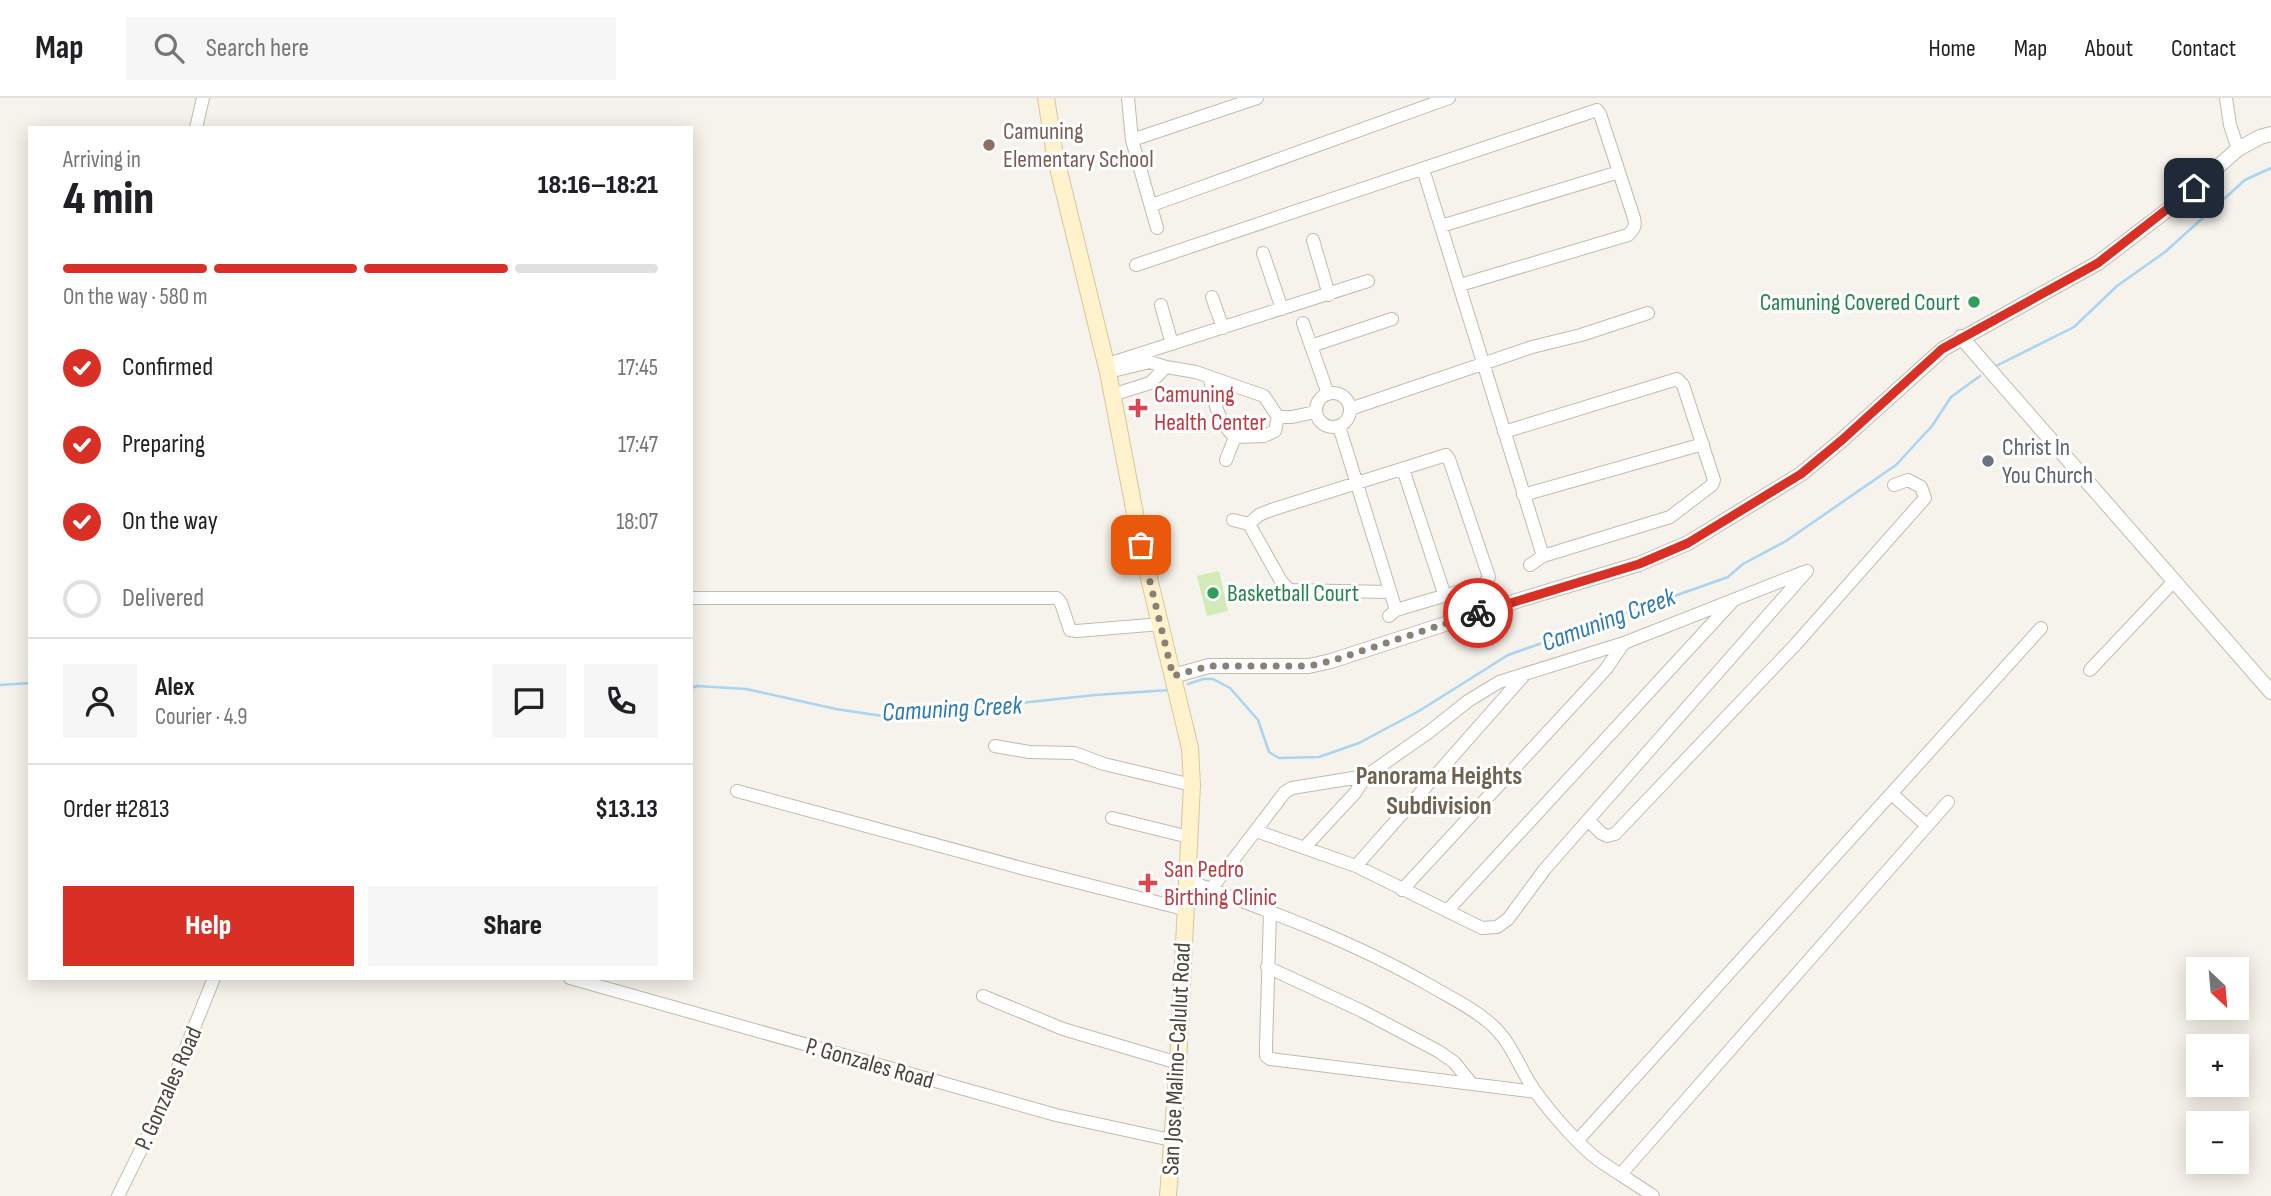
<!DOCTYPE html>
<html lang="en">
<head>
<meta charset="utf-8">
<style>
  body { margin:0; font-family:"Sofia Sans Condensed",sans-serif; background:#f6f6f6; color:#202124; height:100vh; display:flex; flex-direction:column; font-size:26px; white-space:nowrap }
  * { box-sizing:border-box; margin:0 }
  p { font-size:23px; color:#757577 }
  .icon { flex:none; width:38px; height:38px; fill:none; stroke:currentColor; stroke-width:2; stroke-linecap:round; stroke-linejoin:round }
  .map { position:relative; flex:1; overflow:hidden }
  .sheet { position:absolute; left:28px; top:28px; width:665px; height:854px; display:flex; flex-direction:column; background:#fff; border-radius:0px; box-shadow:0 4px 18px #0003 }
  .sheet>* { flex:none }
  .needle { width:46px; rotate:154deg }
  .buttons { position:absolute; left:2186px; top:859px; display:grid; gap:14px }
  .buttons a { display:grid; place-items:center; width:63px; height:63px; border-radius:0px; background:#fff; box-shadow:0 4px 18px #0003; font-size:35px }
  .pin { position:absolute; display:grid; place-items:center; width:60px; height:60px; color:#fff; margin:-30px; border-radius:14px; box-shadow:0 4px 10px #0006 }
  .courier { position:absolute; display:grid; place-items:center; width:70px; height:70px; margin:-35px; border:5px solid #d93025; border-radius:50%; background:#fff; color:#222; box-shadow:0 2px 9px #0007 }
  .head em { font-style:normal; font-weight:800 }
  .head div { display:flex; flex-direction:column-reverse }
  .head { display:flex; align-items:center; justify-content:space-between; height:119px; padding:0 35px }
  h1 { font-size:46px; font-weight:800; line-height:52px }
  .bar { display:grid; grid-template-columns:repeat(4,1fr); gap:10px 7px; align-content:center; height:84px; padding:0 35px }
  .bar i { height:9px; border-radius:5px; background:#e0e0e0 }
  .bar .active { background:#d93025 }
  .bar p { grid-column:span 4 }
  .line { display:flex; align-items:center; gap:18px; padding:0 35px; border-top:2px solid #e0e0e0 }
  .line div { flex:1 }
  .round { display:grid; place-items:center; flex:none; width:74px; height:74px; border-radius:0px; background:#f6f6f6 }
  ol { padding:0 35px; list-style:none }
  li { display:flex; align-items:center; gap:21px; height:77px }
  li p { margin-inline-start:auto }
  li .icon { padding:7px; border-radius:50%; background:#d93025; color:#fff; stroke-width:4 }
  li:last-child { color:#757577 }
  li i { width:38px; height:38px; border:4px solid #e0e0e0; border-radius:50% }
  .cta { display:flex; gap:14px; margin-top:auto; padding:14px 35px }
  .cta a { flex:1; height:80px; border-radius:0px; background:#d93025; color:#fff; font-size:28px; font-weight:800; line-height:80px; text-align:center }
  .cta a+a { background:#f6f6f6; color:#202124 }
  header { display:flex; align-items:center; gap:42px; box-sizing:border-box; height:98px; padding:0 35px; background:#fff; border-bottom:2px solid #e0e0e0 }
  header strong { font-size:33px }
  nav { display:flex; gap:38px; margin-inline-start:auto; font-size:24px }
  .search { width:490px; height:63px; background:#f6f6f6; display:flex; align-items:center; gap:18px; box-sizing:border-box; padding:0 24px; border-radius:0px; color:#757577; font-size:26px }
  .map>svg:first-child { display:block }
  .green { fill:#d2eab5 }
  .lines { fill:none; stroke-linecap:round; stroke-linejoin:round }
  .stream { stroke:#a9d4f2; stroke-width:2.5 }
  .minor-casing { stroke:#c2bbae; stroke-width:14 }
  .tertiary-casing { stroke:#c2bbae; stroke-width:16 }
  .secondary-casing { stroke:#d6c79b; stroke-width:18 }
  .minor { stroke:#fff; stroke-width:12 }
  .tertiary { stroke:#fff; stroke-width:14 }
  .secondary { stroke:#fff3cd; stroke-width:16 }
  .done { stroke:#878178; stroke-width:7; stroke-dasharray:0 12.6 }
  .route { stroke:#d93025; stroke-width:9 }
  .education-dot { fill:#8d6e63; stroke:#fff; stroke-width:2.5 }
  .leisure-dot { fill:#2e9e5b; stroke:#fff; stroke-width:2.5 }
  .health-dot { fill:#e0444e; stroke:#fff; stroke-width:2.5 }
  .worship-dot { fill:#6b7280; stroke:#fff; stroke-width:2.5 }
  .labels { text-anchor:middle; stroke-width:6; stroke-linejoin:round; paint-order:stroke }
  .education-label { font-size:24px; fill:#785e54; stroke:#fff; text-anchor:start }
  .leisure-label { font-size:24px; fill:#27864d; stroke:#fff; text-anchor:end }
  .health-label { font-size:24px; fill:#be3a42; stroke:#fff; text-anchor:start }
  .worship-label { font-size:24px; fill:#5b616d; stroke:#fff; text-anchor:start }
  .street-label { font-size:24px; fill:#4b4439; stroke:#fff }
  .water-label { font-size:26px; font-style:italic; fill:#2e7ab2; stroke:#fff }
  .neighbourhood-label { font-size:26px; font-weight:bold; fill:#6e6250; stroke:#fff }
</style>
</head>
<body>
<header>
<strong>Map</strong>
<div class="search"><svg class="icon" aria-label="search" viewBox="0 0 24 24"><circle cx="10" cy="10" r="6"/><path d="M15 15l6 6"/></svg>Search here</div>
<nav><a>Home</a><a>Map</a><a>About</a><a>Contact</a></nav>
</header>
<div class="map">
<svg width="2271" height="1098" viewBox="0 0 2271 1098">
  <rect width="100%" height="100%" fill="#f6f3ec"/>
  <path class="green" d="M1219,473L1228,513L1207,518L1197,478Z"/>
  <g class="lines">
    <path class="stream" d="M1996,268L2074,229L2117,188L2165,154L2245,82L2271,70
      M1188,586L1203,581H1213L1230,590L1258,622L1269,654L1279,660L1319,659L1359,645L1419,613L1508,557L1728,479L1743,466L1786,443L1896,367L1932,328L1951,299L1980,278
      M0,587L30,585
      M691,590L697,588L746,591L836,611L889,619L1095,597L1169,592"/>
    <g class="minor-casing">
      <path id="minor" d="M1128,0L1132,42L1157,130
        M2226,0L2230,27L2238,51
        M196,30L203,0
        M1132,42L1257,0
        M1423,71L1543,458
        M1152,107L1449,0
        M1441,128L1619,74
        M1313,142L1329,197
        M1263,155L1282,211
        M1136,167L1597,12L1600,16L1634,120C1636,128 1634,131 1628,137L1460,187
        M1212,199L1223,230
        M1161,207L1172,246
        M1303,225L1328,296
        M1311,248L1392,221
        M1105,267L1368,183
        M1108,274L1150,264L1166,269L1196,274L1264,298L1278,319H1292L1315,314
        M1210,280C1214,303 1217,323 1235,339L1264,338L1275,333L1278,319
        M1316 312a17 17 0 1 1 34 0a17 17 0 1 1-34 0Z
        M1112,297L1150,285L1166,269
        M1350,311L1532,249L1581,237L1648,215
        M1339,328L1396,512L1389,518
        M1504,334L1677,281L1683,287L1714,382L1712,387L1670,419L1543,458L1530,467
        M1226,362L1235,339
        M1403,371L1445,498
        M1523,397L1703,346
        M1233,422L1249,426L1281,483L1289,492L1389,494
        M1249,426L1259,417L1271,412L1446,357L1449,361L1489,479L1484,486L1396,512
        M691,500H1057L1061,505L1070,532L1077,533L1161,526
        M2090,572L2174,483
        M995,648L1029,654L1074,655L1104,666L1192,687
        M737,693L1025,771L1184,811
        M1892,696L1926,727
        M1112,720L1189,739
        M1589,723L1601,735L1607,738L1615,736L1796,546L1925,400L1921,389L1908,382L1894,387
        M1256,733L1356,768L1482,830L1497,829L1508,821L1545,771L1807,473
        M1305,749L1355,695L1366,678
        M1356,768L1525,576
        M1186,782C1269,813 1352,843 1429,887C1451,900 1473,910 1492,927C1512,945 1520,972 1535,993C1549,1013 1581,1050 1600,1063C1617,1075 1636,1086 1653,1098
        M1211,791L1285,694L1292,690L1366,678L1429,634L1468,603L1499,584L1624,545L1804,474
        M1402,792L1606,571L1624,545
        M1448,812L1732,504
        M1270,814L1266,948V958L1270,961L1536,994
        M1267,869L1362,913L1438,953L1454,964L1471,985
        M570,880L1056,1017L1171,1042
        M983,898L1063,931L1178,965
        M1578,1042L2041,530
        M1621,1076L1948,704
        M118,1098L163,1007L214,880"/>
    </g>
    <g class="tertiary-casing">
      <path id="tertiary" d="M1961,239L2271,594
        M1173,578L1209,568H1309L1331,563L1516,503L1639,466L1688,445L1801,376L1842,342L1943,251L2098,165L2179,103L2238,51L2260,39L2271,36"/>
    </g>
    <g class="secondary-casing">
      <path id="secondary" d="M1046,0L1055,57L1108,274L1141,447L1190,650L1192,687L1178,965L1168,1098"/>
    </g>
    <use href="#minor" class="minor"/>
    <use href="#tertiary" class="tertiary"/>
    <use href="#secondary" class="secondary"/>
  </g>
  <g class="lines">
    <path class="done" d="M1141,447L1173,578L1209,568H1309L1331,563L1478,515"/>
    <path class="route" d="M1478,515L1639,466L1688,445L1801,376L1842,342L1942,251L2098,165L2194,90"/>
  </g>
  <circle class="education-dot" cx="989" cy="47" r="7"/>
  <g class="leisure-dot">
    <circle cx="1974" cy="204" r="7"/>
    <circle cx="1213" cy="495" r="7"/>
  </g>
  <g class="health-dot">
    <path d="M1134.5 299.5h7v7h7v7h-7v7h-7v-7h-7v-7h7z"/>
    <path d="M1144.5 774.5h7v7h7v7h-7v7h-7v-7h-7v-7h7z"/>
  </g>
  <circle class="worship-dot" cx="1988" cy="363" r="7"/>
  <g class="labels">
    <g class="education-label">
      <text x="1003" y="41">Camuning<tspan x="1003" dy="28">Elementary School</tspan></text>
    </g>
    <g class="leisure-label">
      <text x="1960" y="212">Camuning Covered Court</text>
      <text x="1227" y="503" text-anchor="start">Basketball Court</text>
    </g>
    <g class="health-label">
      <text x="1154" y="304">Camuning<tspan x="1154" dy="28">Health Center</tspan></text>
      <text x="1164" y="779">San Pedro<tspan x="1164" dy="28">Birthing Clinic</tspan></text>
    </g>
    <g class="worship-label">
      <text x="2002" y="357">Christ In<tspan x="2002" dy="28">You Church</tspan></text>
    </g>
    <g class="street-label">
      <text transform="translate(1176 961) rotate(-87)" y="8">San Jose Malino-Calulut Road</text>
      <text transform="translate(870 965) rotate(16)" y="8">P. Gonzales Road</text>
      <text transform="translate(168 990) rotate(-66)" y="8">P. Gonzales Road</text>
    </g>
    <g class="water-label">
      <text transform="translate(1608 521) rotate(-20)" y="9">Camuning Creek</text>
      <text transform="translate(952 610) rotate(-3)" y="9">Camuning Creek</text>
    </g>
    <g class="neighbourhood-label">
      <text x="1439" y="686">Panorama Heights<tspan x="1439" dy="30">Subdivision</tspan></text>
    </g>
  </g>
</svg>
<div class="buttons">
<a><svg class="needle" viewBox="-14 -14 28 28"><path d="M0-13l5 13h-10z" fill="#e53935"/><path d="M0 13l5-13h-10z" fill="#757577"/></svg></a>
<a>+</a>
<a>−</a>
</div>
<div class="pin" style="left:1141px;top:447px;background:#ea580c"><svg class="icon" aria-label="bag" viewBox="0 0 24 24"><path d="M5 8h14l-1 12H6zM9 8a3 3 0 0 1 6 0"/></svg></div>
<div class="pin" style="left:2194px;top:90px;background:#1f2937"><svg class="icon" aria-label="home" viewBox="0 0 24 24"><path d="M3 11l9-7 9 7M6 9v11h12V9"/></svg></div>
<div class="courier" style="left:1478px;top:515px"><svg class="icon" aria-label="bike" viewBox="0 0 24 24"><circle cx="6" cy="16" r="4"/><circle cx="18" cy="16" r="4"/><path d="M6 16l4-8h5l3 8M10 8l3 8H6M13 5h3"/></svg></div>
<section class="sheet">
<div class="head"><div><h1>4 min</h1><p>Arriving in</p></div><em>18:16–18:21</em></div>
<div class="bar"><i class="active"></i><i class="active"></i><i class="active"></i><i></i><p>On the way · 580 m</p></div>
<ol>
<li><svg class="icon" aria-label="check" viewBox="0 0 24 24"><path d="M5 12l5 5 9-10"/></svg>Confirmed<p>17:45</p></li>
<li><svg class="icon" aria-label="check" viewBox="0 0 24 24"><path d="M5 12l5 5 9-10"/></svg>Preparing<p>17:47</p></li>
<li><svg class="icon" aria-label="check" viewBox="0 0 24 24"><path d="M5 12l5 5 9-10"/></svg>On the way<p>18:07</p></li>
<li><i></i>Delivered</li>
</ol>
<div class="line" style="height:126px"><a class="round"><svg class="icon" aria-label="person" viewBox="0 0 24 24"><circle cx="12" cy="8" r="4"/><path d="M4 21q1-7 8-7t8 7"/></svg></a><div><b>Alex</b><p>Courier · 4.9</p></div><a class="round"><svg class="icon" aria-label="chat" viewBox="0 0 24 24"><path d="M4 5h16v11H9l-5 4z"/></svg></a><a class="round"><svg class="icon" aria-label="phone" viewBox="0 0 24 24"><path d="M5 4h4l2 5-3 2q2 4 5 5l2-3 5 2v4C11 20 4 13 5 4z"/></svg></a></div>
<div class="line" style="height:91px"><div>Order #2813</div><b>$13.13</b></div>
<div class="cta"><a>Help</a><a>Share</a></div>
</section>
</div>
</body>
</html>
